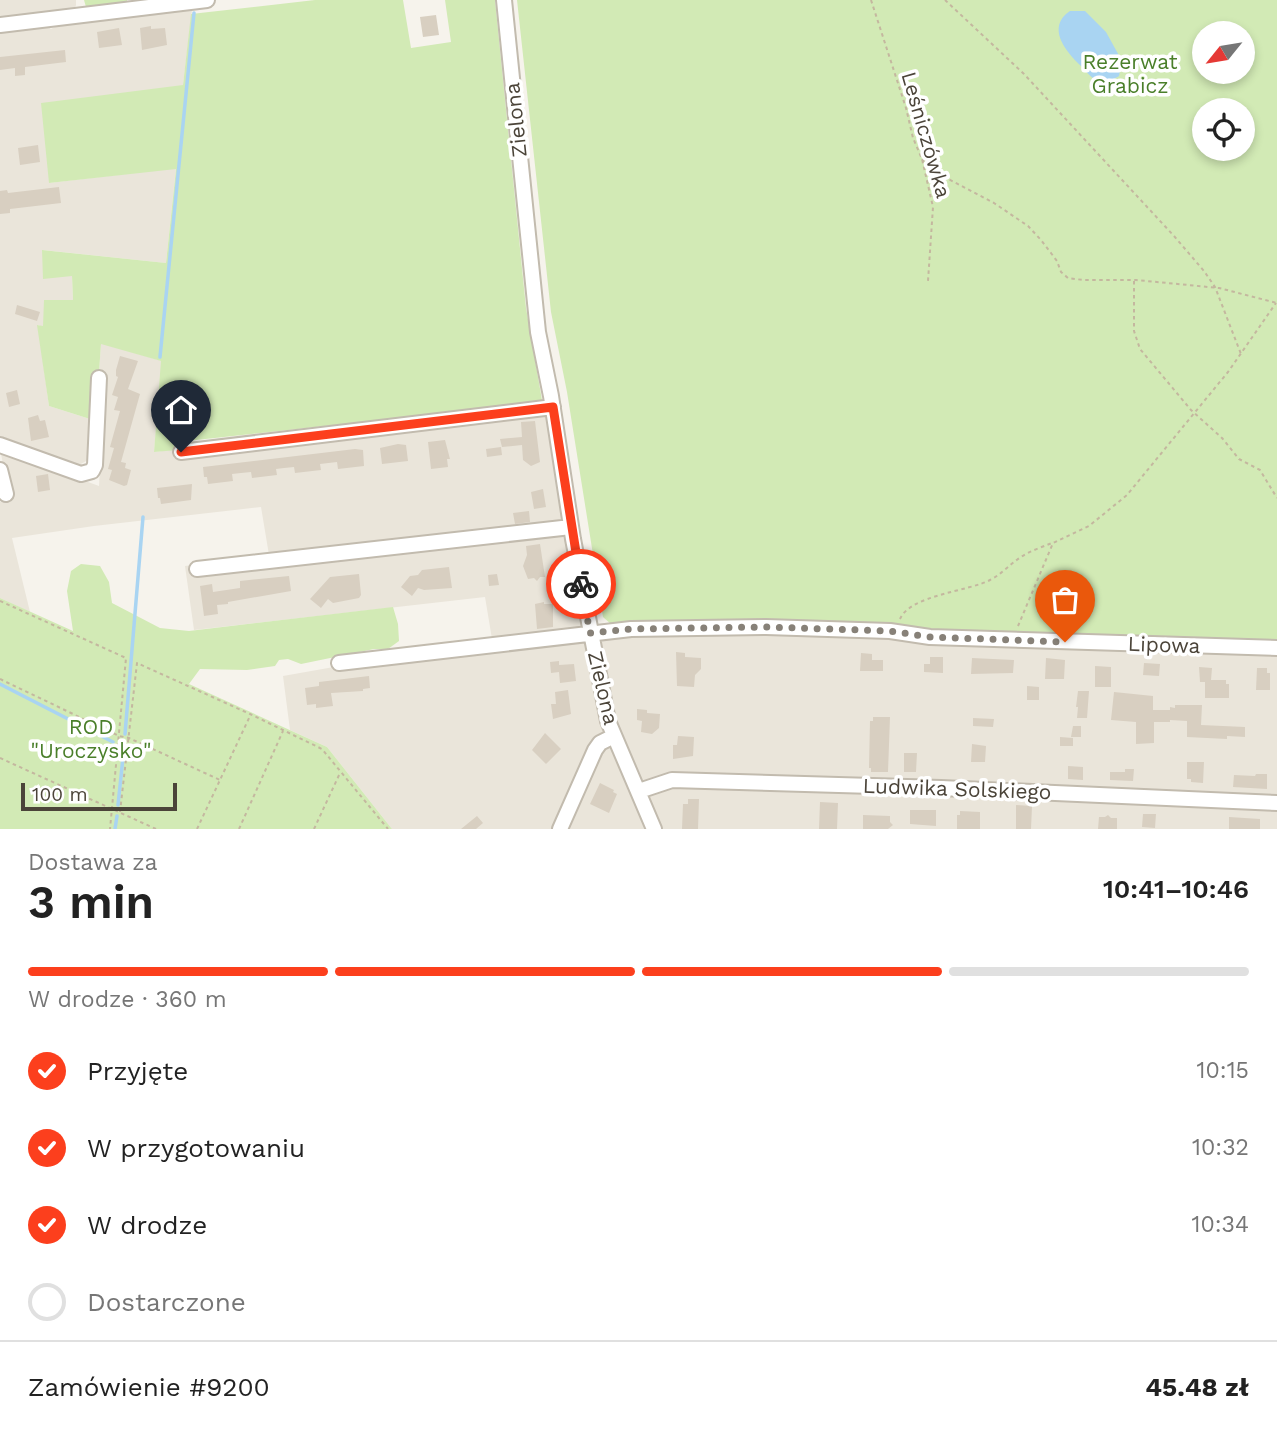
<!DOCTYPE html>
<html lang="pl">
<head>
<meta charset="utf-8">
<style>
  body { margin:0; font-family:"Work Sans",sans-serif; background:#f6f6f6; color:#222; height:100vh; display:flex; flex-direction:column; font-size:26px; white-space:nowrap }
  * { box-sizing:border-box; margin:0 }
  p { font-size:23px; color:#767676 }
  .icon { flex:none; width:38px; height:38px; fill:none; stroke:currentColor; stroke-width:2; stroke-linecap:round; stroke-linejoin:round }
  .map { position:relative; height:829px; overflow:hidden }
  .side { display:flex; flex-direction:column; background:#fff; flex:1 }
  .side>* { flex:none }
  .needle { width:46px; rotate:240deg }
  .buttons { position:absolute; left:1192px; top:21px; display:grid; gap:14px }
  .buttons a { display:grid; place-items:center; width:63px; height:63px; border-radius:50%; background:#fff; box-shadow:0 4px 10px #0003; font-size:35px }
  .scale { position:absolute; left:21px; bottom:18px; width:156px; box-sizing:border-box; padding-left:7px; border:4px solid #4b4439; border-top:0; font-size:19px; line-height:24px; white-space:nowrap; color:#4b4439; -webkit-text-stroke:5px #fff; paint-order:stroke }
  .pin { position:absolute; display:grid; place-items:center; width:60px; height:60px; color:#fff; margin:-72px -30px; border-radius:50% 50% 50% 0; rotate:-45deg; box-shadow:0 0 7px #0007 }
  .pin .icon { rotate:45deg }
  .courier { position:absolute; display:grid; place-items:center; width:70px; height:70px; margin:-35px; border:5px solid #fc3f1d; border-radius:50%; background:#fff; color:#222; box-shadow:0 2px 9px #0007 }
  .overview em { font-style:normal; font-weight:600 }
  .overview div { display:flex; flex-direction:column-reverse }
  .overview { display:flex; align-items:center; justify-content:space-between; height:119px; padding:0 28px }
  h1 { font-size:46px; font-weight:600; line-height:52px }
  .bar { display:grid; grid-template-columns:repeat(4,1fr); gap:10px 7px; align-content:center; height:84px; padding:0 28px }
  .bar i { height:9px; border-radius:5px; background:#e0e0e0 }
  .bar .on { background:#fc3f1d }
  .bar p { grid-column:span 4 }
  .line { display:flex; align-items:center; gap:18px; padding:0 28px; border-top:2px solid #e0e0e0 }
  .line div { flex:1 }
  ol { padding:0 28px; list-style:none }
  li { display:flex; align-items:center; gap:21px; height:77px }
  li p { margin-inline-start:auto }
  li .icon { padding:7px; border-radius:50%; background:#fc3f1d; color:#fff; stroke-width:4 }
  li:last-child { color:#767676 }
  li i { width:38px; height:38px; border:4px solid #e0e0e0; border-radius:50% }
  .map>svg:first-child { display:block }
  .residential { fill:#eae5da }
  .green { fill:#d2eab5; fill-rule:evenodd }
  .water { fill:#a9d4f2 }
  .lines { fill:none; stroke-linecap:round; stroke-linejoin:round }
  .stream { stroke:#a9d4f2; stroke-width:3.5 }
  .building { fill:#d8cfc1 }
  .minor-casing { stroke:#c2bbae; stroke-width:18 }
  .path { stroke:#c4b79f; stroke-width:2; stroke-dasharray:3.5 3.5; stroke-linecap:butt }
  .minor { stroke:#fff; stroke-width:14 }
  .done { stroke:#878178; stroke-width:7; stroke-dasharray:0 12.6 }
  .route { stroke:#fc3f1d; stroke-width:9 }
  .labels { text-anchor:middle; stroke-width:7; stroke-linejoin:round; paint-order:stroke }
  .park-label { font-size:21px; fill:#4a7f2a; stroke:#fff }
  .street-label { font-size:21px; fill:#4b4439; stroke:#fff }
</style>
</head>
<body>
<div class="map">
<svg width="1277" height="829" viewBox="0 0 1277 829">
  <rect width="100%" height="100%" fill="#f6f3ec"/>
  <path class="residential" d="M0,0H76V5L75,8L0,17Z
    M192,10L183,85L49,183L176,168L166,263L43,250L72,276L73,300L43,327L38,325L49,406L90,419L88,460L79,465L0,437V32L48,27L51,29L59,25Z
    M101,343L162,361L154,452L460,416L555,402L592,624L1277,643V829H392L327,747L290,730L283,676L492,639L485,597L194,630L185,566L269,555L261,507L94,526L12,538L30,612L0,598V502L11,499L0,450L99,486L105,379L99,372Z"/>
  <path class="green" d="M84,0H127V2L86,7Z
    M315,0H403L411,48L451,42L445,0H495L526,308L543,406L434,414L178,442V450L154,452L161,361L101,344L99,372L90,419L49,406L37,325L43,326L44,300H73L72,276L43,279L42,250L166,263L176,169L49,183L41,103L183,85L191,14Z
    M517,0H1277V643L612,625L603,617L567,392L551,312ZM1204,33H1242V72H1204ZM1204,110H1242V149H1204Z
    M81,564L100,566L109,582L112,603L160,628L189,631L393,607L398,624L399,641L388,649H374L301,664L288,659L279,660L275,666L247,670L200,669L189,684L327,747L392,829H0V598L73,631L67,591L71,571Z"/>
  <path class="water" d="M1070,11H1085L1106,32L1122,61L1119,76C1112,80 1106,84 1098,81C1092,79 1086,71 1081,66C1065,51 1046,27 1070,11Z"/>
  <g class="lines">
    <path class="stream" d="M160,357L194,13
      M0,684L113,742
      M125,734L143,517
      M118,805L124,748L120,746
      M115,829L117,816"/>
  </g>
  <path class="building" d="M436,15L439,35L423,37L420,17Z
    M151,26V29L165,28L167,45L142,50L140,28Z
    M119,28L122,45L99,48L97,32Z
    M65,50L66,62L25,67V75L15,76V68L0,70V57Z
    M38,145L40,162L20,165L18,148Z
    M59,187L61,203L10,209V213L0,214V191L7,190L8,193Z
    M17,305L40,312L37,321L15,314Z
    M120,356L138,361L128,389L140,394L121,462L126,463L125,468L131,470L127,485L124,486L109,480L112,470L108,469L114,448L110,447L120,411L114,410L118,397L112,395L118,377L116,376V370Z
    M17,390L20,404L9,407L6,393Z
    M38,415L40,421L45,420L49,437L31,441L28,418Z
    M535,421L540,462L531,466L523,460L522,445L502,447L500,439L522,437L521,422Z
    M445,440L450,459H447L448,467L431,469L428,442Z
    M398,444L406,445L408,461L382,464L380,448Z
    M501,447L502,455L487,457L486,449Z
    M355,449L363,450L364,466L338,469L337,462L320,464L321,470L295,473L294,467L284,468L276,469L277,475L252,478L251,472L241,473L232,474L233,481L208,484L207,477H204L203,467Z
    M48,474L50,490L38,492L36,476Z
    M192,484L191,500L161,504L160,498H158L157,488Z
    M543,489L546,507L534,509L531,492Z
    M529,511L530,522L515,524L513,513Z
    M540,544L545,577H540L537,581L534,578L528,579L523,566L527,555L526,546Z
    M449,567L452,588L424,590L418,588L412,596L401,587L410,576L418,575L422,570Z
    M359,574L361,595L359,598L333,603L328,599L321,608L310,599L330,577Z
    M497,574L499,585L489,586L488,575Z
    M289,576L291,591L228,602V604L217,605L218,614L204,616L200,586L212,584L213,592L240,588V581Z
    M544,602V604H553V627L537,629L535,604Z
    M676,652L685,653V657L701,658V669L695,675L694,687L677,686Z
    M861,653L872,654V660H883V671H860Z
    M930,657H943V673L924,672V664H930Z
    M972,658L1014,660L1013,673L971,674Z
    M1046,658L1065,660L1064,679H1045Z
    M559,661V665L574,664L576,681L560,683L559,672L551,673L550,662Z
    M1144,663L1160,664L1159,676L1143,675Z
    M1095,666L1111,667V687H1095Z
    M1199,667L1212,668L1211,680H1226V684H1229V698H1205V682H1200Z
    M1257,668H1267V673H1270V690H1256Z
    M369,676L370,688L363,689V691L331,693L333,706L316,708V704L307,705L305,688L319,686V682Z
    M1027,686L1039,687V700H1027Z
    M568,690L571,714L553,719L551,704H556L555,692Z
    M1078,691H1089L1087,718H1077L1078,707H1076Z
    M1114,692L1153,696V710H1170V707L1175,708V705H1202L1201,725L1245,727V737L1227,736V739L1187,737V721L1170,720V722H1154V743L1136,744V722L1111,720Z
    M637,709L647,710V713L660,714L659,728L652,734L641,732L642,721L637,720Z
    M873,717H890L888,772H871V768H869L870,721H873Z
    M973,718L994,719L993,727L973,726Z
    M1073,726H1081V737H1071Z
    M545,733L561,749L546,764L532,750Z
    M678,736L694,737L693,756L673,759V745H677Z
    M1060,737L1073,738V746H1060Z
    M972,744L986,746L985,762H971Z
    M904,753H917L916,772H904Z
    M1187,762H1204L1203,783L1191,782V779H1187Z
    M1068,766L1083,767V780L1068,779Z
    M1125,769H1134L1133,781L1110,780V772H1125Z
    M1256,774H1267V789L1233,787L1234,775L1255,776Z
    M600,783L614,790L613,792L617,794L609,813L590,804Z
    M688,799H699L698,829H682L683,804H688Z
    M820,802L838,803L837,829H819Z
    M1016,805L1032,806L1031,829H1016Z
    M910,810H936V826L910,824Z
    M960,811L980,812V829H957V815H960Z
    M1143,814H1156L1155,828L1142,827Z
    M863,815L890,816V822L893,825L888,829H863Z
    M1108,815L1111,818H1117V829H1098L1099,817H1105Z
    M477,816L483,823L476,829H461Z
    M1229,817L1260,819V829H1229Z"/>
  <g class="lines">
    <g class="minor-casing">
      <path id="minor" d="M504,0L538,332L551,396L573,539L608,721L654,829
        M0,25L207,0
        M0,445L81,474L92,471L95,465L99,378
        M181,452L553,407
        M0,470L6,494
        M197,569L571,527
        M339,663L631,629L766,627L890,631L930,637L1277,648
        M639,791L672,780L941,788L1277,803
        M560,829L595,750L600,743L614,736"/>
    </g>
    <path class="path" d="M871,0L906,108L913,138L922,159L933,207L928,281
      M945,0L1024,74L1174,236L1204,271L1215,287L1241,354
      M922,159L933,171L994,203L1028,226L1041,240L1057,261L1061,272L1068,278L1083,280H1136L1219,288L1277,303
      M1134,281V331L1140,349L1191,410L1222,438L1239,459L1260,470L1277,498
      M0,601L126,658L110,829
      M900,619C910,595 970,591 990,580C1002,574 1010,564 1021,557C1030,551 1042,547 1052,543
      M1018,626L1053,543L1089,526L1127,495L1228,372L1276,303
      M0,679L119,736L129,738L220,780
      M0,758L156,829
      M120,812L137,663L250,714L322,749L388,829
      M197,829L250,716
      M239,829L283,731
      M314,829L340,773"/>
    <use href="#minor" class="minor"/>
  </g>
  <g class="lines">
    <path class="done" d="M581,584L590,633L631,629L766,627L890,631L930,637L1065,642"/>
    <path class="route" d="M181,452L553,407L581,584"/>
  </g>
  <g class="labels">
    <g class="park-label">
      <text x="1130" y="69">Rezerwat<tspan x="1130" dy="24">Grabicz</tspan></text>
      <text x="91" y="734">ROD<tspan x="91" dy="24">"Uroczysko"</tspan></text>
    </g>
    <g class="street-label">
      <text transform="translate(516 120) rotate(-96)" y="7">Zielona</text>
      <text transform="translate(926 135) rotate(74)" y="7">Leśniczówka</text>
      <text transform="translate(1164 645) rotate(2)" y="7">Lipowa</text>
      <text transform="translate(603 688) rotate(77)" y="7">Zielona</text>
      <text transform="translate(957 789) rotate(2)" y="7">Ludwika Solskiego</text>
    </g>
  </g>
</svg>
<div class="buttons">
<a><svg class="needle" viewBox="-14 -14 28 28"><path d="M0-13l5 13h-10z" fill="#e53935"/><path d="M0 13l5-13h-10z" fill="#767676"/></svg></a>
<a><svg class="icon" aria-label="locate" viewBox="0 0 24 24"><circle cx="12" cy="12" r="6"/><path d="M12 2v4M12 18v4M2 12h4M18 12h4"/></svg></a>
</div>
<div class="scale">100 m</div>
<div class="pin" style="left:1065px;top:642px;background:#ea580c"><svg class="icon" aria-label="bag" viewBox="0 0 24 24"><path d="M5 8h14l-1 12H6zM9 8a3 3 0 0 1 6 0"/></svg></div>
<div class="pin" style="left:181px;top:452px;background:#1f2937"><svg class="icon" aria-label="home" viewBox="0 0 24 24"><path d="M3 11l9-7 9 7M6 9v11h12V9"/></svg></div>
<div class="courier" style="left:581px;top:584px"><svg class="icon" aria-label="bike" viewBox="0 0 24 24"><circle cx="6" cy="16" r="4"/><circle cx="18" cy="16" r="4"/><path d="M6 16l4-8h5l3 8M10 8l3 8H6M13 5h3"/></svg></div>
</div>
<section class="side">
<div class="overview"><div><h1>3 min</h1><p>Dostawa za</p></div><em>10:41–10:46</em></div>
<div class="bar"><i class="on"></i><i class="on"></i><i class="on"></i><i></i><p>W drodze · 360 m</p></div>
<ol>
<li><svg class="icon" aria-label="check" viewBox="0 0 24 24"><path d="M5 12l5 5 9-10"/></svg>Przyjęte<p>10:15</p></li>
<li><svg class="icon" aria-label="check" viewBox="0 0 24 24"><path d="M5 12l5 5 9-10"/></svg>W przygotowaniu<p>10:32</p></li>
<li><svg class="icon" aria-label="check" viewBox="0 0 24 24"><path d="M5 12l5 5 9-10"/></svg>W drodze<p>10:34</p></li>
<li><i></i>Dostarczone</li>
</ol>
<div class="line" style="height:91px"><div>Zamówienie #9200</div><b>45.48 zł</b></div>
</section>
</body>
</html>
